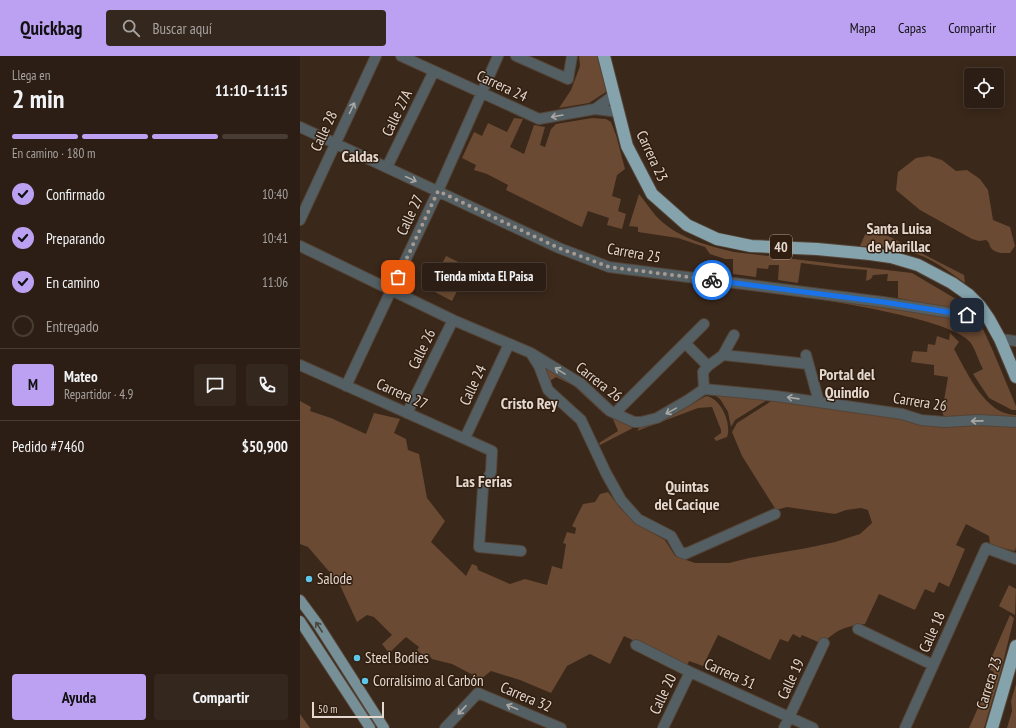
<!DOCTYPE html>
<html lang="es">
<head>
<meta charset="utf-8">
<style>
  body { margin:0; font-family:"PT Sans Narrow",sans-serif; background:#34271d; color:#f1f3f6; height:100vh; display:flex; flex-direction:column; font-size:15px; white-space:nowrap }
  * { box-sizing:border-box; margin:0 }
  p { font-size:13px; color:#a6a2a0 }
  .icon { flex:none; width:22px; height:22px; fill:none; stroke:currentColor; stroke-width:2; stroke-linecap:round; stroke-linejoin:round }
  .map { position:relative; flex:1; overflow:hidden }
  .details { display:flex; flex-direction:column; background:#2c1e14; width:300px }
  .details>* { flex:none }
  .controls { position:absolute; left:664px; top:12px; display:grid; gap:8px }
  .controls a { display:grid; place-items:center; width:40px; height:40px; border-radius:4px; background:#2c1e14; box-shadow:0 2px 10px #0003,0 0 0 1px #483c34; font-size:20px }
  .scale { position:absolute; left:12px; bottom:10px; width:72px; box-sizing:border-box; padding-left:4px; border:2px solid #e4d8cf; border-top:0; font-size:11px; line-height:14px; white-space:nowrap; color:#e4d8cf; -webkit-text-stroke:3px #301e10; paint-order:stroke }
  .pin { position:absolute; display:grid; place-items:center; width:34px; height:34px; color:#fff; margin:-17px; border-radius:8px; box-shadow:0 2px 6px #0006 }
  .courier { position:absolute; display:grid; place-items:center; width:40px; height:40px; margin:-20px; border:3px solid #1a73e8; border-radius:50%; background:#fff; color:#222; box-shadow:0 1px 5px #0007 }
  .bubble { position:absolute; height:28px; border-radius:4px; background:#2c1e14; box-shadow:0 2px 10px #0003,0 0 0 1px #483c34; font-size:13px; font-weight:700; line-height:28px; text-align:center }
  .headline em { font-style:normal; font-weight:700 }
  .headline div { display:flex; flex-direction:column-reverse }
  .headline { display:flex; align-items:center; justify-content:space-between; height:68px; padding:0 12px }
  h1 { font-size:26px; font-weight:700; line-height:30px }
  .bar { display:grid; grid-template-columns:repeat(4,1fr); gap:6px 4px; align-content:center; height:48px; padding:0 12px }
  .bar i { height:5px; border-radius:3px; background:#483c34 }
  .bar .selected { background:#bca0f2 }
  .bar p { grid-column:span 4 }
  .line { display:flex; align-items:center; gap:10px; padding:0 12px; border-top:1px solid #483c34 }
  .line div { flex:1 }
  .round { display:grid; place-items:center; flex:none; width:42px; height:42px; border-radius:4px; background:#34271d }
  ol { padding:0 12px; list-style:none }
  li { display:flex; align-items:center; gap:12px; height:44px }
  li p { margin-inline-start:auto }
  li .icon { padding:4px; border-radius:50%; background:#bca0f2; color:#111; stroke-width:4 }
  li:last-child { color:#a6a2a0 }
  li i { width:22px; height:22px; border:2px solid #483c34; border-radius:50% }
  .action { display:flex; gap:8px; margin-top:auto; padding:8px 12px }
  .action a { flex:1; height:46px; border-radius:4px; background:#bca0f2; color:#111; font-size:16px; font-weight:700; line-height:46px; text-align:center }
  .action a+a { background:#34271d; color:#f1f3f6 }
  header { display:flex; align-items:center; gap:24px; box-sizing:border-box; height:56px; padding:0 20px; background:#bca0f2; color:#111 }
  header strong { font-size:19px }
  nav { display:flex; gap:22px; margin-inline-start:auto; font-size:14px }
  .search { width:280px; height:36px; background:#34271d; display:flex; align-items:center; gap:10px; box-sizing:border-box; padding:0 14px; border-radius:4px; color:#a6a2a0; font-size:15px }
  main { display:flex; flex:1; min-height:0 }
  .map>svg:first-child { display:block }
  .green { fill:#6a4a32 }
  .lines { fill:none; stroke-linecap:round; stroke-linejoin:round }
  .minor-casing { stroke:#554437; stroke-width:12 }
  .major-casing { stroke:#554437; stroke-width:12 }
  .highway-casing { stroke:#554437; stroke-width:14 }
  .minor { stroke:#535f63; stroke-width:10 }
  .major { stroke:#779098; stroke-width:10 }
  .highway { stroke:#85a3ad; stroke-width:12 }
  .oneway { stroke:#aaa8a4 }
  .oneway2 { stroke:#494640 }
  .done { stroke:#a89a90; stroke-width:4; stroke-dasharray:0 7.2 }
  .route { stroke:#1a73e8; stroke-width:5 }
  .poi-dot { fill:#5cc7e8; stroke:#301e10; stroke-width:1.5 }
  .labels { text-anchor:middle; stroke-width:3; stroke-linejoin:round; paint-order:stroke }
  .shield { fill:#301e10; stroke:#aea096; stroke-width:1 }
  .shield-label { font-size:14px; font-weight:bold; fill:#e4d8cf }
  .street-label { font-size:15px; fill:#e4d8cf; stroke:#301e10 }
  .poi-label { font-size:15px; fill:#e4d8cf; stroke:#301e10; text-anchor:start }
  .neighbourhood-label { font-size:16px; font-weight:bold; fill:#e4d8cf; stroke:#301e10 }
</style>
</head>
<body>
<header>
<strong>Quickbag</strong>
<div class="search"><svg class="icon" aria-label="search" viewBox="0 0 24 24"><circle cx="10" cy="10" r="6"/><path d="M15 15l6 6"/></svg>Buscar aquí</div>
<nav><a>Mapa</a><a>Capas</a><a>Compartir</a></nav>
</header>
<main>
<section class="details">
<div class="headline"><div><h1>2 min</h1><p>Llega en</p></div><em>11:10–11:15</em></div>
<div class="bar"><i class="selected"></i><i class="selected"></i><i class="selected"></i><i></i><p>En camino · 180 m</p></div>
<ol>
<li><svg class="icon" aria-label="check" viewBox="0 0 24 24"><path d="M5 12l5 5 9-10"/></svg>Confirmado<p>10:40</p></li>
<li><svg class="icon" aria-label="check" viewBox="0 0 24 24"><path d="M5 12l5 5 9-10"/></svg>Preparando<p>10:41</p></li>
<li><svg class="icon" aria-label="check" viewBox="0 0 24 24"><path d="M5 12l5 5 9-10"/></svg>En camino<p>11:06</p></li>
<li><i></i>Entregado</li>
</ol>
<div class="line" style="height:72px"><b class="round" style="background:#bca0f2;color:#111">M</b><div><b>Mateo</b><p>Repartidor · 4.9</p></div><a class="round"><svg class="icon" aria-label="chat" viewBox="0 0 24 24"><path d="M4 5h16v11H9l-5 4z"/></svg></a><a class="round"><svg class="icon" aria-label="phone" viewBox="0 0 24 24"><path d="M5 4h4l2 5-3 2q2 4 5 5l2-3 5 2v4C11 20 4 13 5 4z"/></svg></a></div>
<div class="line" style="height:52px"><div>Pedido #7460</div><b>$50,900</b></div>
<div class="action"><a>Ayuda</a><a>Compartir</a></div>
</section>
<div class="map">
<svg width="716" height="672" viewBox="0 0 716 672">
  <rect width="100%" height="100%" fill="#3a281a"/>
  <path class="green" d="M279,0H297L305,27L306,36L289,47L259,52L271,34L280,10Z
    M214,62L223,63L210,91L224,98L234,69L245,71L240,89L245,91L251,73L256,68L292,62L306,63L311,66L316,79L325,113L317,119L312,140L321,143L318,155L326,158L322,173L307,169L309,162L288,155L282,171L275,168L206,134L208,129L187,118L174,114L176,109L162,102L174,76L182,80L188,67L207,76Z
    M629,100L642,104L656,115L667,114L680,123L688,134L693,164L710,171L715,190L710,197C704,197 696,198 691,192C689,189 690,187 686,184L679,185L672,183L620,154L596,134L598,116L616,102Z
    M339,138C345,145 350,153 356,160C375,181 408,190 434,196L612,217L656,243L660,248V252L657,254L598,242V225H587L588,218L573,219L571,223L566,225L567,214L541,212L501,207L498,227L478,224L479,209H469L468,213L457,212L456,221L433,218V203H425L410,198L405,191L378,182L338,176V171L329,170Z
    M567,174L588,180L664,219L665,227C648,215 630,201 610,196C595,191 577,191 560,190Z
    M146,200L169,211L152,245L129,233Z
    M528,243L666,264L682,271L693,295L716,350V354H712L689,342L673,318L683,313C679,306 675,292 670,286C652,265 553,249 524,244Z
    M650,277L659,286L654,293C667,316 685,359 716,359V363H645L642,356L648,321L634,319V309L611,306L613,295L627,296L628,288L635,289L637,280L649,284Z
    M243,310L246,311L335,369L331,373L300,389L299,387L318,375L313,363L303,357L274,330L256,321L250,325Z
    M412,337L469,343L435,364L431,371L428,356L420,343Z
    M406,340C421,342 432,368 427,381L416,385L414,382L421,377V374L412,351L398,352L337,375L342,368C366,365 385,352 406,340Z
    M473,344L716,371V491L715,495L690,489L689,480L666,468L656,489L665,493L649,531L639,526L634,537L625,533L615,554L579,538L565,568C546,570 538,573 524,586H518L502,579L500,582L493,578L488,586L480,583L470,604L418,579L403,610L389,605L387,610L324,580L310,608L290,598L267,610L251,637L220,624L191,615L181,623L152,608L132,603L127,597L123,600L117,594L119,591L106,581L89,597L82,588L92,579L74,561L67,559L57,566L39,527L8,491L0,488V345L11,351L10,355L31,362L66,378L74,357L100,363L94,377L106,383L108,394L119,398L127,442L145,465L131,486L166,520L172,508L177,510L178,514L210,528L225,523L247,529L252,510L262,513L266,488L263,487L267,476L275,478L276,472L272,470L283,448L295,446L300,438L308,436L320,452L340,470L365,484L375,500L395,507H429L449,502L507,492L535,486L560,478L572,467L568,454L561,452L546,454L535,458L487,451L476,454L442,400L432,376L437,367Z
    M709,529L716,533L715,559L699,550Z
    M710,559L714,562L700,619L684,672H669L694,616L687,612Z
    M716,628V672H707L712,655L711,645Z
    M0,658L10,672H0Z"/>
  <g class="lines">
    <g class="minor-casing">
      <path id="minor" d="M101,0L239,63L295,53L319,56
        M216,0L268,23L272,0
        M295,53L314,39
        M0,71L259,192L309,211L583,246L689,263
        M87,111L134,15
        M0,164L76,0
        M0,190L153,264L231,297L280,327L310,355L323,361L334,366H341L357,362L388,344L404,333L476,340L602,358L621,364L645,366L678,364L716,366
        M700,283L716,285
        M385,287L408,310
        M232,299L239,310L248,334L281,364L306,417L321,444L338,463L371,480L380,496L385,498L475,458
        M423,299L508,308
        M506,299L519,346
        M0,309L192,395L191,416L183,432L179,491L221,495
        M46,330L138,135L198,0
        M404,333L403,316L408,310L423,299L434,279
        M107,357L153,264
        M315,357L404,268
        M165,382L209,288
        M558,573L633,609
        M336,589L390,616L513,672
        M145,672L178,637L261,672
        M363,672L390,616
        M484,672L524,587
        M605,672L686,492L716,503"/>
    </g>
    <g class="major-casing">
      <path id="major" d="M0,544L17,567L84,672
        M0,565L70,672"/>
    </g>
    <g class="highway-casing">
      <path id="highway" d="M304,0L327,90L352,138L387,169L417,183L451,190L517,193L570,198L591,201L618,209L652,227L669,239L680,250L689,263L700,283L716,321
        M692,672L716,590"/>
    </g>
    <use href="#minor" class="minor"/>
    <use href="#major" class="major"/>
    <use href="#highway" class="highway"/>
  </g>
  <defs><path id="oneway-shaft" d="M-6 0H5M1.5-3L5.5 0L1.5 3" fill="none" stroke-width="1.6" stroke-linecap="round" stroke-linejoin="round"/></defs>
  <g class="oneway">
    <use href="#oneway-shaft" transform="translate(52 52) rotate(-65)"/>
    <use href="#oneway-shaft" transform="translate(257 60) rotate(170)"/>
    <use href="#oneway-shaft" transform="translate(111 123) rotate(25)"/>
    <use href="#oneway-shaft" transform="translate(260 315) rotate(-148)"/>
    <use href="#oneway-shaft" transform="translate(493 342) rotate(-172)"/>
    <use href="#oneway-shaft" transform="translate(371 355) rotate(151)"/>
    <use href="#oneway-shaft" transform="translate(677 365) rotate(179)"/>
    <use href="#oneway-shaft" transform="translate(212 651) rotate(-157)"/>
    <use href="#oneway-shaft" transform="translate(162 654) rotate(133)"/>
  </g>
  <use class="oneway2" href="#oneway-shaft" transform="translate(19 571) rotate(-123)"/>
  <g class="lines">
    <path class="done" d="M98,221L138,135L259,192L309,211L412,224"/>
    <path class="route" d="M412,224L583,246L667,259"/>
  </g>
  <g class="poi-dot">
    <circle cx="9" cy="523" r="4"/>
    <circle cx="57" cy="602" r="4"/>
    <circle cx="65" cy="625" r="4"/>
  </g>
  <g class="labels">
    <rect class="shield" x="470" y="179" width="22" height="24" rx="3"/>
    <g class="shield-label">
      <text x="481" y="196">40</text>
    </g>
    <g class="street-label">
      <text transform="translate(202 30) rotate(25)" y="5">Carrera 24</text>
      <text transform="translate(97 57) rotate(-64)" y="5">Calle 27A</text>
      <text transform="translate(24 75) rotate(-65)" y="5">Calle 28</text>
      <text transform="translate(352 100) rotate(65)" y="5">Carrera 23</text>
      <text transform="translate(110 159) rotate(-65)" y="5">Calle 27</text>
      <text transform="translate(334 197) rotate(10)" y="5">Carrera 25</text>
      <text transform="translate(122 293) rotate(-64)" y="5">Calle 26</text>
      <text transform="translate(299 326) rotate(38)" y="5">Carrera 26</text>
      <text transform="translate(173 329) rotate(-65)" y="5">Calle 24</text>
      <text transform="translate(102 338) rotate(24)" y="5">Carrera 27</text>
      <text transform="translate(620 346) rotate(9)" y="5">Carrera 26</text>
      <text transform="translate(632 576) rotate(-66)" y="5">Calle 18</text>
      <text transform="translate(430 618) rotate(24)" y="5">Carrera 31</text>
      <text transform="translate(491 623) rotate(-65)" y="5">Calle 19</text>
      <text transform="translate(689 627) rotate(-73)" y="5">Carrera 23</text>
      <text transform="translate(363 638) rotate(-65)" y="5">Calle 20</text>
      <text transform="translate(226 641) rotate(23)" y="5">Carrera 32</text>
    </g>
    <g class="poi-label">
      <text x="17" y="528">Salode</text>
      <text x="65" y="607">Steel Bodies</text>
      <text x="73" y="630">Corralísimo al Carbón</text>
    </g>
    <g class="neighbourhood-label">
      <text x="60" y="106">Caldas</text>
      <text x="599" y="178">Santa Luisa<tspan x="599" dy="18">de Marillac</tspan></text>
      <text x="547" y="324">Portal del<tspan x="547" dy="18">Quindío</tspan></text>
      <text x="229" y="353">Cristo Rey</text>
      <text x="184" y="431">Las Ferias</text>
      <text x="387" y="436">Quintas<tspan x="387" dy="18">del Cacique</tspan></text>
    </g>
  </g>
</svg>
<div class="controls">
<a><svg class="icon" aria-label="locate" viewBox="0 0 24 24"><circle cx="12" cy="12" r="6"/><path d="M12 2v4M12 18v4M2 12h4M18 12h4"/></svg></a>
</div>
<div class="scale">50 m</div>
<div class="pin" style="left:98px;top:221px;background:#ea580c"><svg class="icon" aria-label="bag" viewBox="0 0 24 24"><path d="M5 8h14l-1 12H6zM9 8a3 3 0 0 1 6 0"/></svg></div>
<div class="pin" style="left:667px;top:259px;background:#1f2937"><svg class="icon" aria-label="home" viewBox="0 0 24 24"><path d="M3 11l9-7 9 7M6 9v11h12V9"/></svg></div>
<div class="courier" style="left:412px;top:224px"><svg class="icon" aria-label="bike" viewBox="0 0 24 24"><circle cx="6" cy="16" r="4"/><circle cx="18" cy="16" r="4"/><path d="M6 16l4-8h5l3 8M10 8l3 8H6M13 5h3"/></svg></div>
<div class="bubble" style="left:122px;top:207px;width:124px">Tienda mixta El Paisa</div>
</div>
</main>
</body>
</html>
